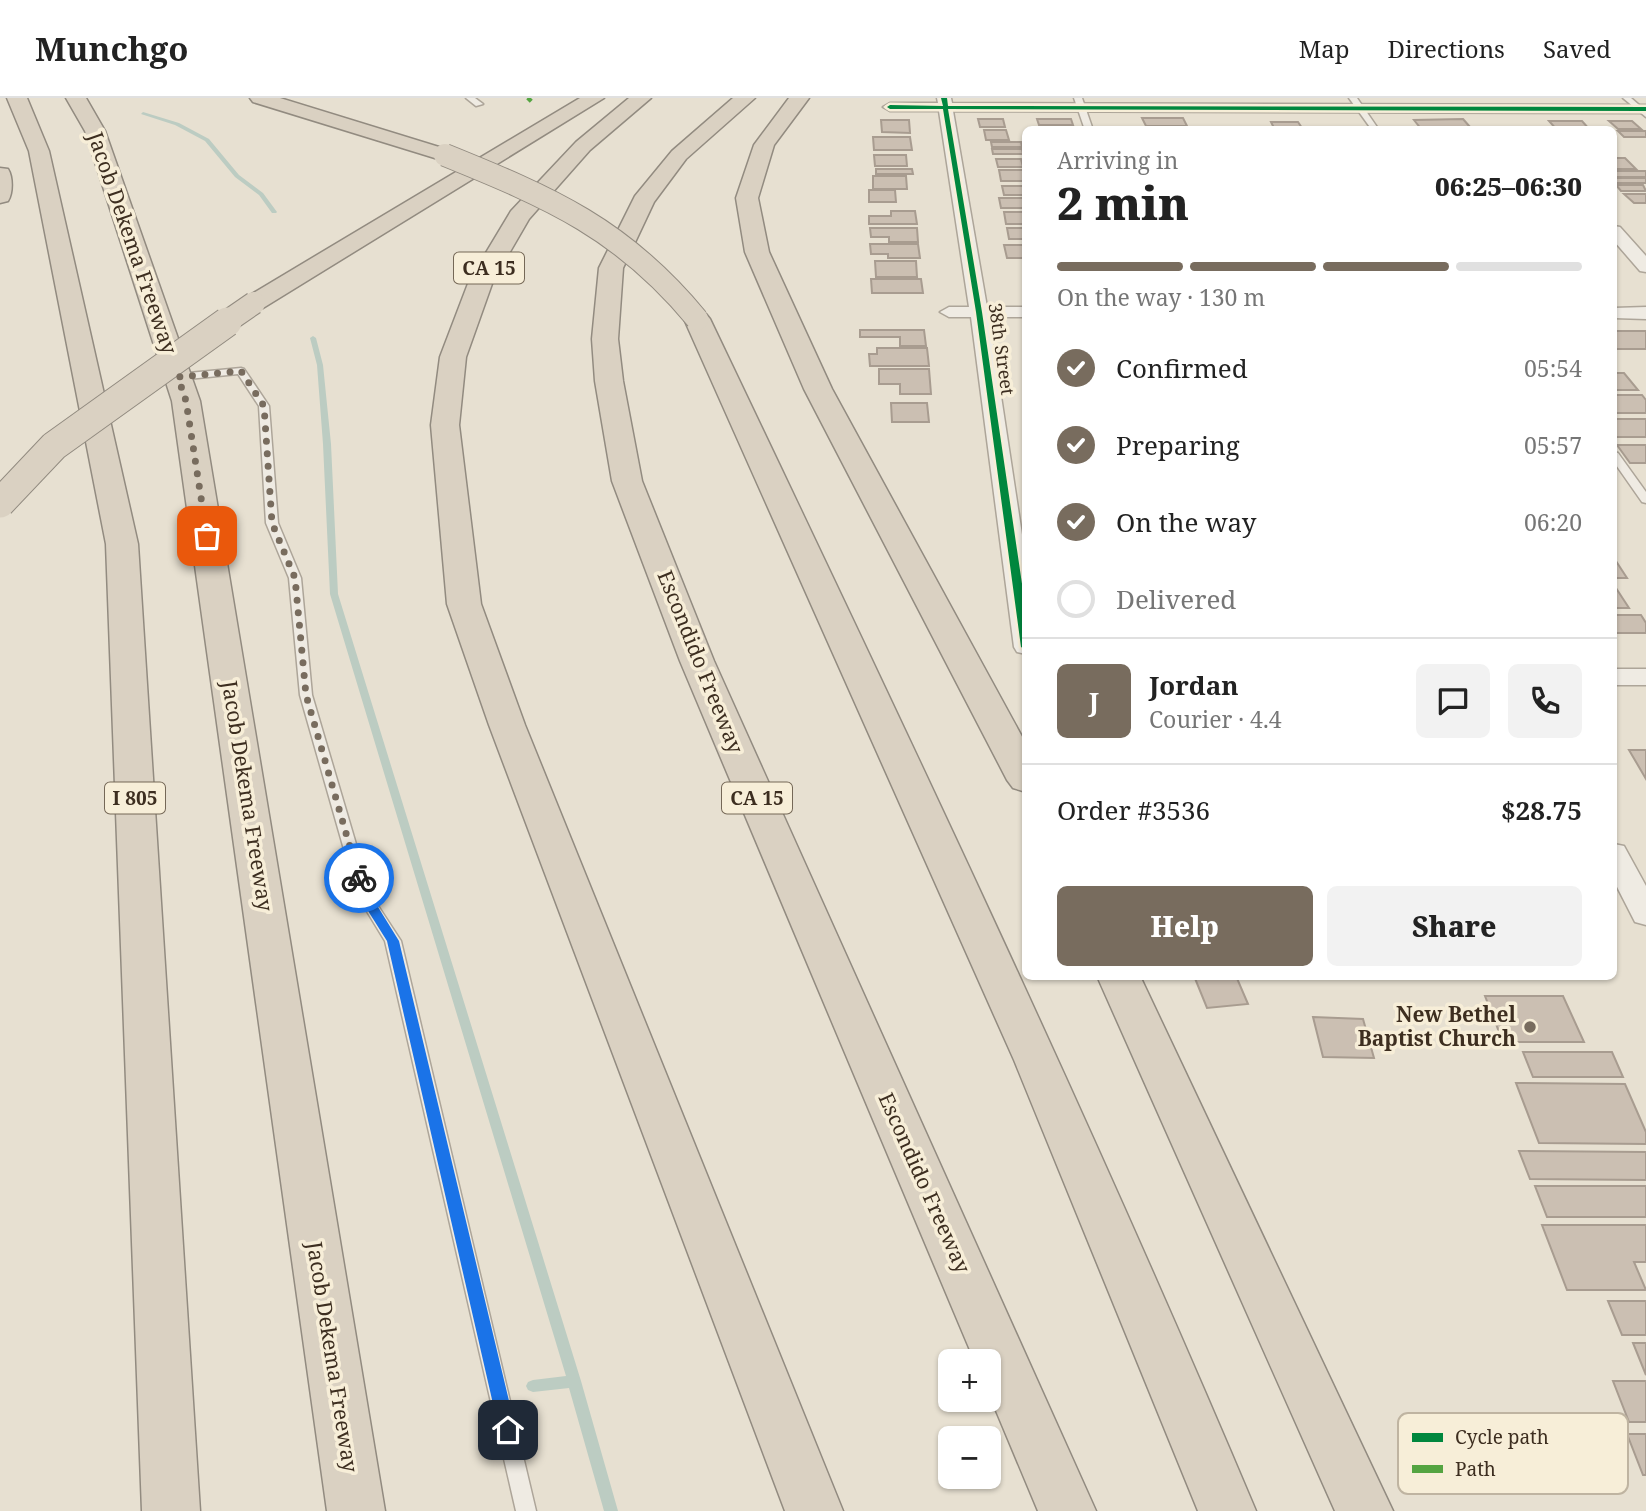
<!DOCTYPE html>
<html lang="en">
<head>
<meta charset="utf-8">
<style>
  body { margin:0; font-family:"Noto Serif",serif; background:#f2f2f2; color:#222; height:100vh; display:flex; flex-direction:column; font-size:26px; white-space:nowrap }
  * { box-sizing:border-box; margin:0 }
  p { font-size:23px; color:#767676 }
  .icon { flex:none; width:38px; height:38px; fill:none; stroke:currentColor; stroke-width:2; stroke-linecap:round; stroke-linejoin:round }
  .map { position:relative; flex:1; overflow:hidden }
  .drawer { position:absolute; left:1022px; top:28px; width:595px; height:854px; display:flex; flex-direction:column; background:#fff; border-radius:10px; box-shadow:0 2px 5px #0004 }
  .drawer>* { flex:none }
  .buttons { position:absolute; left:938px; top:1251px; display:grid; gap:14px }
  .buttons a { display:grid; place-items:center; width:63px; height:63px; border-radius:10px; background:#fff; box-shadow:0 2px 5px #0004; font-size:35px }
  .pin { position:absolute; display:grid; place-items:center; width:60px; height:60px; color:#fff; margin:-30px; border-radius:14px; box-shadow:0 4px 10px #0006 }
  .courier { position:absolute; display:grid; place-items:center; width:70px; height:70px; margin:-35px; border:5px solid #1a73e8; border-radius:50%; background:#fff; color:#222; box-shadow:0 2px 9px #0007 }
  .summary em { font-style:normal; font-weight:800 }
  .summary div { display:flex; flex-direction:column-reverse }
  .summary { display:flex; align-items:center; justify-content:space-between; height:119px; padding:0 35px }
  h1 { font-size:46px; font-weight:800; line-height:52px }
  .bar { display:grid; grid-template-columns:repeat(4,1fr); gap:10px 7px; align-content:center; height:84px; padding:0 35px }
  .bar i { height:9px; border-radius:5px; background:#e0e0e0 }
  .bar .selected { background:#786c5e }
  .bar p { grid-column:span 4 }
  .line { display:flex; align-items:center; gap:18px; padding:0 35px; border-top:2px solid #e0e0e0 }
  .line div { flex:1 }
  .round { display:grid; place-items:center; flex:none; width:74px; height:74px; border-radius:10px; background:#f2f2f2 }
  ol { padding:0 35px; list-style:none }
  li { display:flex; align-items:center; gap:21px; height:77px }
  li p { margin-inline-start:auto }
  li .icon { padding:7px; border-radius:50%; background:#786c5e; color:#fff; stroke-width:4 }
  li:last-child { color:#767676 }
  li i { width:38px; height:38px; border:4px solid #e0e0e0; border-radius:50% }
  .action { display:flex; gap:14px; margin-top:auto; padding:14px 35px }
  .action a { flex:1; height:80px; border-radius:10px; background:#786c5e; color:#fff; font-size:28px; font-weight:800; line-height:80px; text-align:center }
  .action a+a { background:#f2f2f2; color:#222 }
  header { display:flex; align-items:center; gap:42px; box-sizing:border-box; height:98px; padding:0 35px; background:#fff; border-bottom:2px solid #e0e0e0 }
  header strong { font-size:33px }
  nav { display:flex; gap:38px; margin-inline-start:auto; font-size:24px }
  .map>svg:first-child { display:block }
  .lines { fill:none; stroke-linecap:round; stroke-linejoin:round }
  .stream { fill:#bcccc2; fill-rule:evenodd }
  .building { fill:#cbbfb2; stroke:#a89c90; stroke-width:2 }
  .service-casing { stroke:#ada599; stroke-width:3 }
  .minor-casing { stroke:#ada599; stroke-width:3 }
  .motorway-casing { stroke:#928b80; stroke-width:3 }
  .service { fill:#efebe3; fill-rule:evenodd }
  .minor { fill:#efebe3; fill-rule:evenodd }
  .motorway { fill:#dad1c2; fill-rule:evenodd }
  .motorway-bridge-far1-casing { stroke:#928b80; stroke-width:24; stroke-linecap:butt }
  .motorway-bridge-casing { stroke:#928b80; stroke-width:31; stroke-linecap:butt }
  .motorway-bridge-far1 { stroke:#dad1c2; stroke-width:22 }
  .motorway-bridge { stroke:#dad1c2; stroke-width:29 }
  .quiet { stroke:#54a441; stroke-width:5; stroke-dasharray:10 5; stroke-linecap:butt }
  .cycleway-casing { stroke:#f7eed8; stroke-width:5 }
  .cycleway { fill:#00873e; fill-rule:evenodd }
  .route { fill:#1a73e8 }
  .done { stroke:#786c5e; stroke-width:7; stroke-dasharray:0 12.6 }
  .poi-dot { fill:#786c5e; stroke:#f7eed8; stroke-width:2.5 }
  .labels { text-anchor:middle; stroke-width:7; stroke-linejoin:round; paint-order:stroke }
  .far-street-label { font-size:18px; fill:#3d2e20; stroke:#f7eed8 }
  .shield { fill:#f7eed8; stroke:#756857; stroke-width:2 }
  .shield-label { font-size:19px; font-weight:bold; fill:#3d2e20 }
  .street-label { font-size:21px; fill:#3d2e20; stroke:#f7eed8 }
  .poi-label { font-size:21px; font-weight:bold; fill:#3d2e20; stroke:#f7eed8; text-anchor:end }
  .key { fill:#f7eed8; stroke:#bfb4a1; stroke-width:2 }
  .key-label { font-size:19px; fill:#3d2e20 }
</style>
</head>
<body>
<header>
<strong>Munchgo</strong>
<nav><a>Map</a><a>Directions</a><a>Saved</a></nav>
</header>
<div class="map">
<svg width="1646" height="1413" viewBox="0 0 1646 1413">
  <rect width="100%" height="100%" fill="#e7e0d1"/>
  <g class="lines">
    <path class="stream" d="M143,14L179,25L209,41L239,77L263,95L277,114L276,115H272L259,97L235,79L205,43L175,27L141,16Z
      M313,238L316,240L323,267L331,346L338,496L581,1283L618,1413H604L569,1290L533,1294L528,1292L526,1288L528,1284L533,1282L566,1278L330,496L323,346L317,267L310,240Z"/>
  </g>
  <path class="building" d="M1142,20H1183L1187,28H1146Z
    M978,21H1003L1005,29H980Z
    M1037,21H1071L1073,27H1039Z
    M1463,21L1470,29L1422,32L1414,22Z
    M881,22H909L910,35L882,34Z
    M1549,23H1582L1590,32H1557Z
    M1609,23H1632L1641,31H1618Z
    M1271,24H1298L1302,30H1274Z
    M984,32H1006L1009,42H986Z
    M1618,33H1646V39H1624Z
    M873,39H910L912,52H874Z
    M991,44H1021L1022,49H992Z
    M992,51H1022L1023,56H993Z
    M874,57H906L907,68H875Z
    M1614,60H1625L1636,71H1614Z
    M996,61H1021L1023,69H998Z
    M876,71H912L913,76H876Z
    M999,72H1026V83H1001Z
    M1614,73H1646V79H1614Z
    M873,78H906L907,91H873Z
    M1614,80H1646V85H1614Z
    M1616,87H1643L1646,93H1621Z
    M1002,88H1026V97H1004Z
    M869,92H895L896,104H869Z
    M1624,96H1646V105H1634Z
    M999,100H1026V110H1001Z
    M891,113H915L917,126H869V118H891Z
    M1004,114H1026V126H1006Z
    M870,130H917L918,144H889V139H871Z
    M1007,130H1026V141H1009Z
    M870,146H918L920,160H888V156H871Z
    M1004,147H1026V160H1007Z
    M875,163H916L917,179H876Z
    M871,181H921L923,195H872Z
    M860,232H924L926,248H900V239H860Z
    M1614,233H1646V251H1615Z
    M877,250H927L929,268H870L869,256H877Z
    M879,271H929L931,296H900V286H879Z
    M1614,275H1624L1638,292H1614Z
    M1614,297H1642L1646,302V315H1614Z
    M891,305H927L929,324H892Z
    M1614,321H1646V339H1614Z
    M1617,347H1646V365H1630Z
    M1614,460L1627,480H1614Z
    M1614,487L1629,510H1614Z
    M1614,517H1641L1646,525V535H1614Z
    M1629,652H1646V681Z
    M1194,878H1236L1248,906L1207,910Z
    M1485,898H1563L1584,944H1503Z
    M1313,919L1363,921L1374,960L1323,959Z
    M1523,954H1612L1623,979H1533Z
    M1516,985L1625,986L1646,1034V1046L1539,1045Z
    M1519,1053L1646,1054V1082L1530,1081Z
    M1535,1088H1646V1119H1547Z
    M1542,1127H1646V1164H1634L1646,1192H1567Z
    M1608,1203H1646V1237H1622Z
    M1633,1245H1646V1277Z
    M1613,1283H1646V1324H1629Z
    M1627,1336H1646V1377H1643Z"/>
  <g class="lines">
    <g class="service-casing">
      <path id="service" d="M466,0H475L483,6L476,8Z
        M1074,0H1082L1093,32H1085Z
        M1349,0H1357L1379,32H1372Z
        M1623,0H1631L1646,13V19Z
        M241,270L244,271L269,308L278,425L301,480L312,597L371,797L401,843L536,1413H516L385,843L357,797L300,597L289,480L266,425L259,308L238,276L178,282L173,279L178,276Z
        M1614,354L1618,355L1646,394V405L1642,404L1614,364Z"/>
    </g>
    <g class="minor-casing">
      <path id="minor" d="M937,0H951L952,5L1646,7V15L953,13L987,209H1026V219H989L1026,463V556L1017,554L1014,549L971,219H949L940,214L949,209H969L939,13H890L883,9L890,5H938Z
        M1614,128L1620,129L1646,158V174L1640,173L1614,143Z
        M1646,209V221L1614,220V210Z
        M1614,571H1646V587H1614Z
        M1614,746L1624,748L1646,788V827L1635,824L1614,783Z"/>
    </g>
    <g class="motorway-casing">
      <path id="motorway" d="M7,0H27L49,53L138,446L200,1413H142L106,446L29,53Z
        M66,0H86L105,33L200,303L385,1413H327L172,303L85,33Z
        M250,0H280L452,53L455,57L452,61H438L253,4Z
        M580,0H604L263,210L254,212L245,210L242,205L245,200Z
        M629,0H651L590,52L529,121L493,183L466,259L459,327L481,506L525,627L843,1413H785L489,627L447,506L431,327L440,259L469,183L511,113L576,44Z
        M733,0H755L686,61L654,104L623,170L618,241L623,283L642,383L714,563L1096,1413H1038L989,1296V1264H975L680,563L612,383L595,283L592,241L599,170L635,98L672,53Z
        M789,0H809L774,47L758,100L769,154L832,291L1026,646V694L1013,690L1007,682L804,291L745,154L736,100L754,47Z
        M0,70L8,71C13,79 13,95 8,103L0,105Z
        M697,213L706,216L710,221C898,615 1086,1010 1256,1413H1198L1014,962L684,221L688,216Z
        M1097,878H1140L1393,1413H1335Z"/>
    </g>
    <use href="#service" class="service"/>
    <use href="#minor" class="minor"/>
    <use href="#motorway" class="motorway"/>
    <g class="motorway-bridge-far1-casing">
      <path id="motorway-bridge-far1" d="M445,57C551,100 623,131 697,221
        M225,225L254,205"/>
    </g>
    <g class="motorway-bridge-casing">
      <path id="motorway-bridge" d="M0,405L54,348L227,224"/>
    </g>
    <use href="#motorway-bridge-far1" class="motorway-bridge-far1"/>
    <use href="#motorway-bridge" class="motorway-bridge"/>
    <path class="quiet" d="M528,3L531,0"/>
    <g class="cycleway-casing">
      <path id="cycleway" d="M941,0H947L948,8L1646,9V13L948,11L982,214L1026,513V552L1021,549L976,214L943,11H890L887,9L890,7L943,8Z"/>
    </g>
    <use href="#cycleway" class="cycleway"/>
  </g>
  <path class="route" d="M359,776L365,780L370,796L399,843L516,1332L513,1337L508,1339L502,1337L499,1332L387,843L358,797L353,780Z"/>
  <g class="lines">
    <path class="done" d="M207,438L186,303L178,279L241,273L264,308L272,425L295,480L306,597L359,780"/>
  </g>
  <circle class="poi-dot" cx="1530" cy="929" r="7"/>
  <g class="labels">
    <g class="far-street-label">
      <text transform="translate(1001 251) rotate(82)" y="6">38th Street</text>
    </g>
    <g class="shield">
      <rect x="454" y="154.5" width="70" height="31" rx="5"/>
      <rect x="105" y="684.5" width="60" height="31" rx="5"/>
      <rect x="722" y="684.5" width="70" height="31" rx="5"/>
    </g>
    <g class="shield-label">
      <text x="489" y="177">CA 15</text>
      <text x="135" y="707">I 805</text>
      <text x="757" y="707">CA 15</text>
    </g>
    <g class="street-label">
      <text transform="translate(132 145) rotate(71)" y="7">Jacob Dekema Freeway</text>
      <text transform="translate(700 564) rotate(68)" y="7">Escondido Freeway</text>
      <text transform="translate(247 698) rotate(81)" y="7">Jacob Dekema Freeway</text>
      <text transform="translate(924 1085) rotate(66)" y="7">Escondido Freeway</text>
      <text transform="translate(332 1259) rotate(81)" y="7">Jacob Dekema Freeway</text>
    </g>
    <g class="poi-label">
      <text x="1516" y="924">New Bethel<tspan x="1516" dy="24">Baptist Church</tspan></text>
    </g>
  </g>
  <rect x="1398" y="1315" width="230" height="81" rx="10" class="key"/>
  <rect x="1412" y="1335" width="31" height="9" fill="#00873e"/>
  <rect x="1412" y="1367" width="31" height="8" fill="#54a441"/>
  <g class="key-label">
    <text x="1455" y="1346">Cycle path</text>
    <text x="1455" y="1378">Path</text>
  </g>
</svg>
<div class="buttons">
<a>+</a>
<a>−</a>
</div>
<div class="pin" style="left:207px;top:438px;background:#ea580c"><svg class="icon" aria-label="bag" viewBox="0 0 24 24"><path d="M5 8h14l-1 12H6zM9 8a3 3 0 0 1 6 0"/></svg></div>
<div class="pin" style="left:508px;top:1332px;background:#1f2937"><svg class="icon" aria-label="home" viewBox="0 0 24 24"><path d="M3 11l9-7 9 7M6 9v11h12V9"/></svg></div>
<div class="courier" style="left:359px;top:780px"><svg class="icon" aria-label="bike" viewBox="0 0 24 24"><circle cx="6" cy="16" r="4"/><circle cx="18" cy="16" r="4"/><path d="M6 16l4-8h5l3 8M10 8l3 8H6M13 5h3"/></svg></div>
<section class="drawer">
<div class="summary"><div><h1>2 min</h1><p>Arriving in</p></div><em>06:25–06:30</em></div>
<div class="bar"><i class="selected"></i><i class="selected"></i><i class="selected"></i><i></i><p>On the way · 130 m</p></div>
<ol>
<li><svg class="icon" aria-label="check" viewBox="0 0 24 24"><path d="M5 12l5 5 9-10"/></svg>Confirmed<p>05:54</p></li>
<li><svg class="icon" aria-label="check" viewBox="0 0 24 24"><path d="M5 12l5 5 9-10"/></svg>Preparing<p>05:57</p></li>
<li><svg class="icon" aria-label="check" viewBox="0 0 24 24"><path d="M5 12l5 5 9-10"/></svg>On the way<p>06:20</p></li>
<li><i></i>Delivered</li>
</ol>
<div class="line" style="height:126px"><b class="round" style="background:#786c5e;color:#fff">J</b><div><b>Jordan</b><p>Courier · 4.4</p></div><a class="round"><svg class="icon" aria-label="chat" viewBox="0 0 24 24"><path d="M4 5h16v11H9l-5 4z"/></svg></a><a class="round"><svg class="icon" aria-label="phone" viewBox="0 0 24 24"><path d="M5 4h4l2 5-3 2q2 4 5 5l2-3 5 2v4C11 20 4 13 5 4z"/></svg></a></div>
<div class="line" style="height:91px"><div>Order #3536</div><b>$28.75</b></div>
<div class="action"><a>Help</a><a>Share</a></div>
</section>
</div>
</body>
</html>
